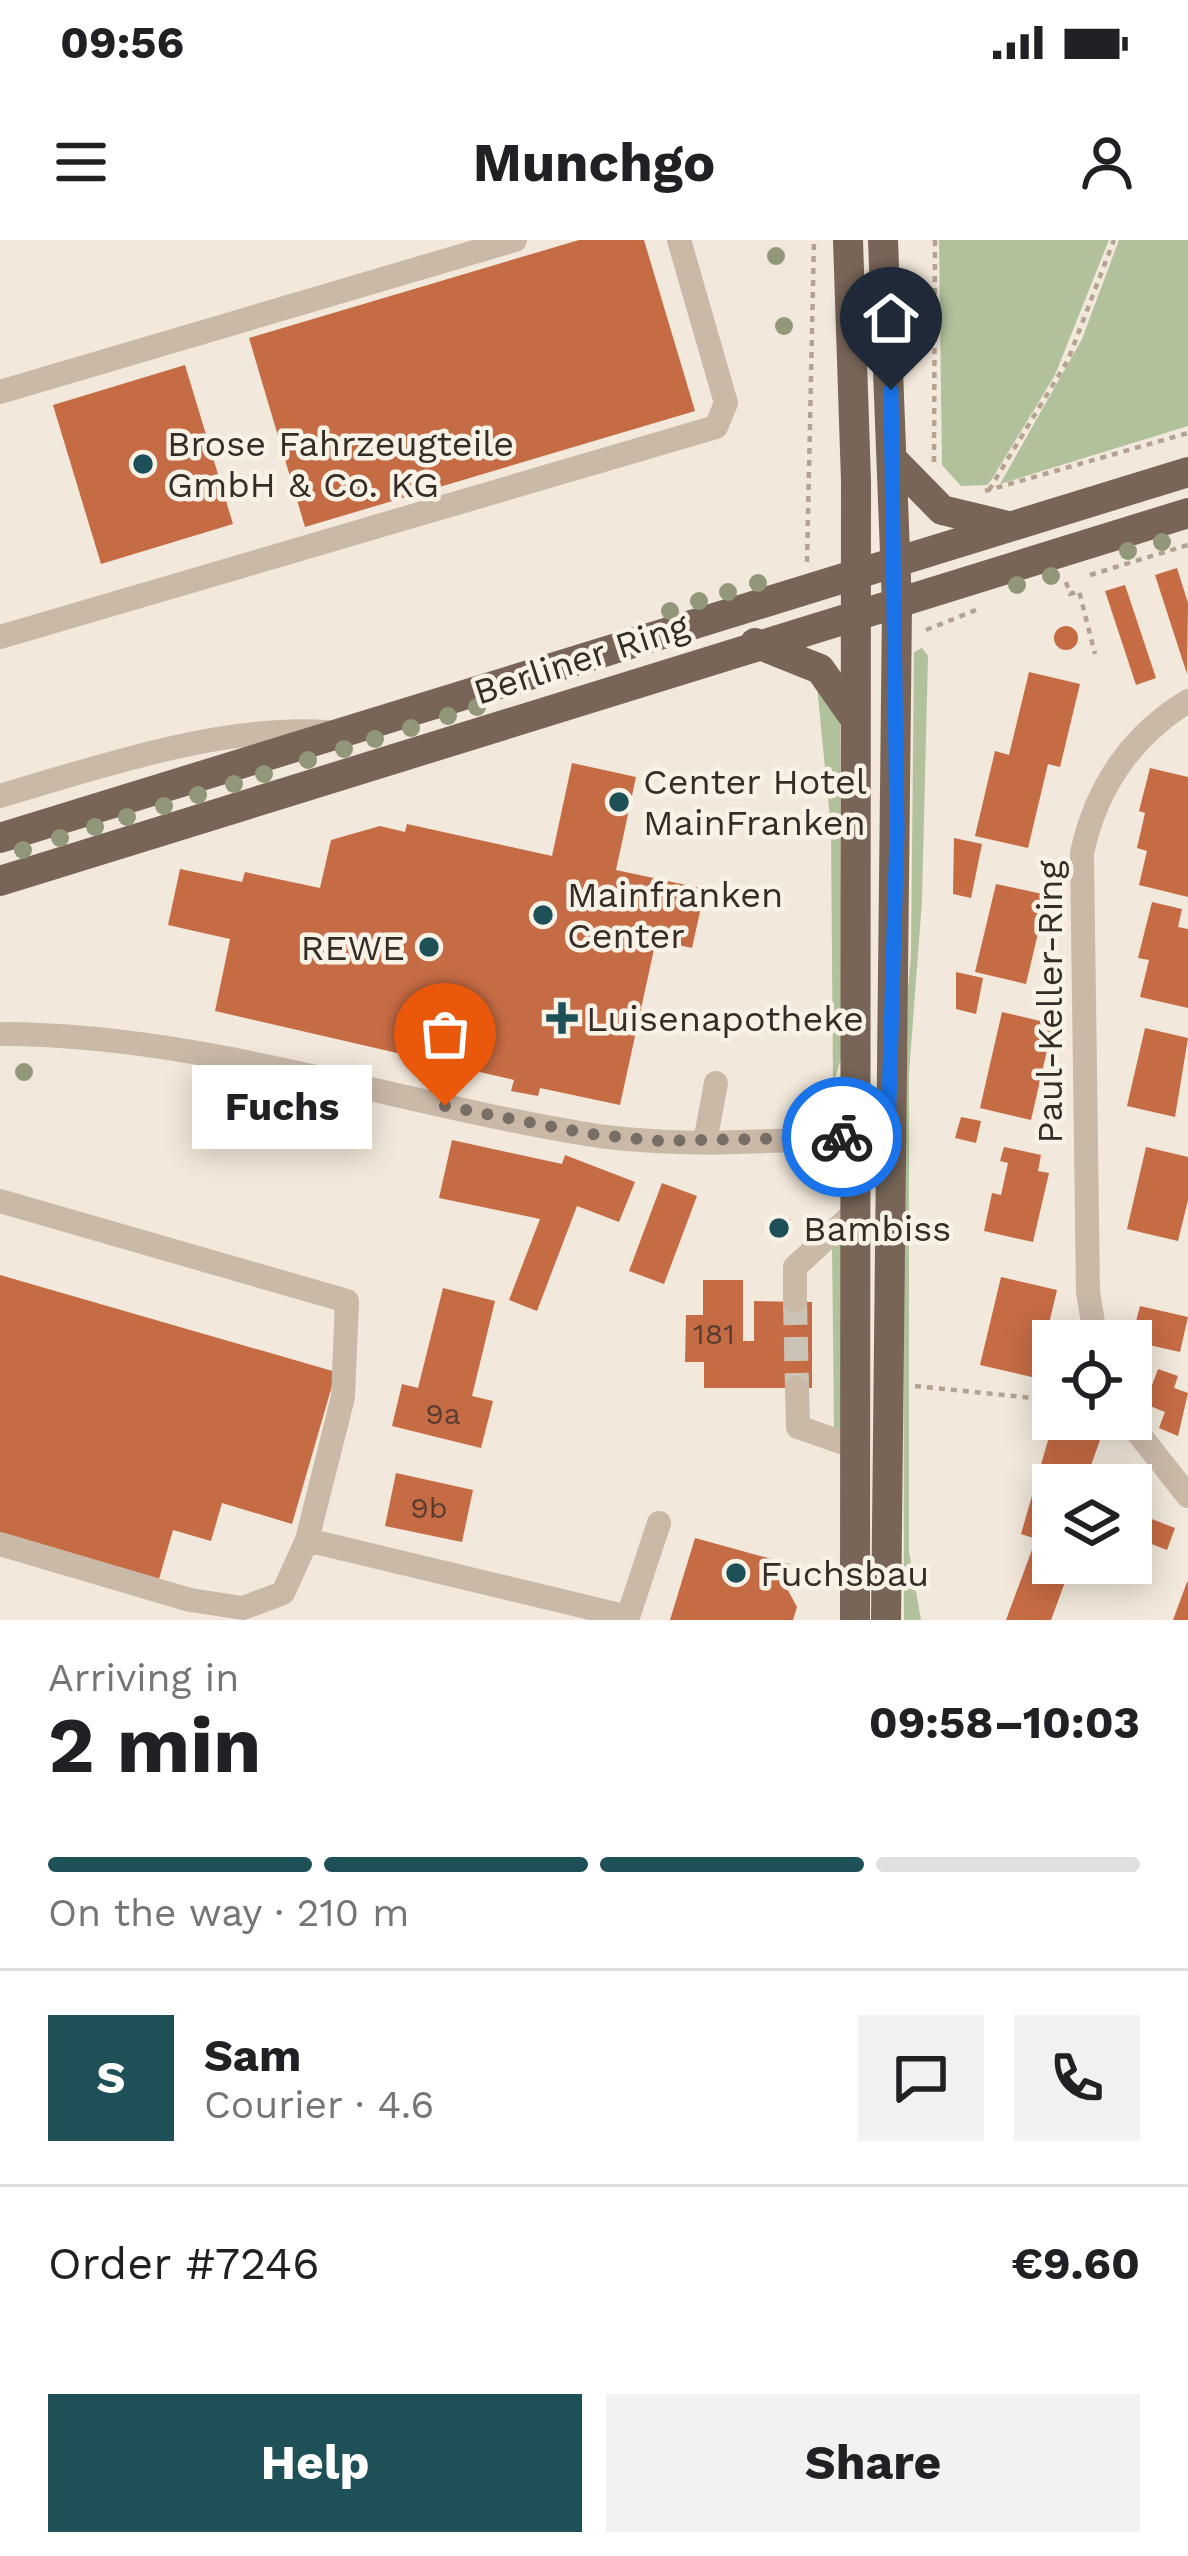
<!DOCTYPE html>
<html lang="en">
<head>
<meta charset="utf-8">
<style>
  body { margin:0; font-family:"Work Sans",sans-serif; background:#f2f2f2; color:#202124; height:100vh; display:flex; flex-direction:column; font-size:45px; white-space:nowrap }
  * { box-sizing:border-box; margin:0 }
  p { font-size:39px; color:#757577 }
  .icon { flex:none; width:66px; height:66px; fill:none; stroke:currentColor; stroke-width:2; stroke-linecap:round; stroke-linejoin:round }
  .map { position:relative; height:1380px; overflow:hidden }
  .panel { display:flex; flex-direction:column; background:#fff; flex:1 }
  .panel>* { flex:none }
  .fabs { position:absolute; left:1032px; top:1080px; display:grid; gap:24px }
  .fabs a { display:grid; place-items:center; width:120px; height:120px; border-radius:0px; background:#fff; box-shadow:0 6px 30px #0003; font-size:60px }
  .pin { position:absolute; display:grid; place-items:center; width:102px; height:102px; color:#fff; margin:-123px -51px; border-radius:50% 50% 50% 0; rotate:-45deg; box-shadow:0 0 12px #0007 }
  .pin .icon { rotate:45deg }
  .courier { position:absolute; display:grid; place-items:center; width:120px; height:120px; margin:-60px; border:9px solid #1a73e8; border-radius:50%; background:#fff; color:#222; box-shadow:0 3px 15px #0007 }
  .bubble { position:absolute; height:84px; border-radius:0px; background:#fff; box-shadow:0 6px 30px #0003; font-size:39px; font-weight:700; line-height:84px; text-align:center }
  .head em { font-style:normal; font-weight:700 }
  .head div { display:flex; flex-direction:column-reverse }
  .head { display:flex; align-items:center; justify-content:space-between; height:204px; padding:0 48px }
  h1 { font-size:78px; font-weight:700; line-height:90px }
  .bar { display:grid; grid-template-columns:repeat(4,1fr); gap:18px 12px; align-content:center; height:144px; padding:0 48px }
  .bar i { height:15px; border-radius:9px; background:#e0e0e0 }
  .bar .on { background:#1d5057 }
  .bar p { grid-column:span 4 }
  .line { display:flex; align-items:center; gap:30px; padding:0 48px; border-top:3px solid #e0e0e0 }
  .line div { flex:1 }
  .round { display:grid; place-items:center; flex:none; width:126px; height:126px; border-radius:0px; background:#f2f2f2 }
  .action { display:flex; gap:24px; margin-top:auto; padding:24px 48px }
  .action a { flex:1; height:138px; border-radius:0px; background:#1d5057; color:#fff; font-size:48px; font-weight:700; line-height:138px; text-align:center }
  .action a+a { background:#f2f2f2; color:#202124 }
  .status { display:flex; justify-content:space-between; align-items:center; height:84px; padding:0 60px; background:#fff; direction:ltr }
  .status svg { height:33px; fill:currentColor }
  header { display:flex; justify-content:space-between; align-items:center; height:156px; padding:0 48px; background:#fff; font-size:54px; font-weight:700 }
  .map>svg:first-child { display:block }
  .green { fill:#b1c19b }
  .building { fill:#c66c45 }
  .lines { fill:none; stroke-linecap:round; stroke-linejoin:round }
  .minor-tunnel { stroke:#ccc3b7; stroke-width:24; stroke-dasharray:24 12; stroke-linecap:butt }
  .path { stroke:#b5a391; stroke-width:4.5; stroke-dasharray:6 6; stroke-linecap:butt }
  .minor { stroke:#cab9a7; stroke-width:24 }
  .major { stroke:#786558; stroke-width:30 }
  .tree { fill:#92977a }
  .done { stroke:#786e66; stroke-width:12; stroke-dasharray:0 21.6 }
  .route { stroke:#1a73e8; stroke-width:15 }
  .poi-dot { fill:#1d5057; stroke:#f9f2e7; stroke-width:4.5 }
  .labels { text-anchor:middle; stroke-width:9; stroke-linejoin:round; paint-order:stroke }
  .number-label { font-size:30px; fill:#5a3d2e }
  .poi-label { font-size:36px; fill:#362d27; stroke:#f9f2e7; text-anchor:start }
  .street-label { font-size:36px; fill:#362d27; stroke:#f9f2e7 }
</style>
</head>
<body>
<div class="status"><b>09:56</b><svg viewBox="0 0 49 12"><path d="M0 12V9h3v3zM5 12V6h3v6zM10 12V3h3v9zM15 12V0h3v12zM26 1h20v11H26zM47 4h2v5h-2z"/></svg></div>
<header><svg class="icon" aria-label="menu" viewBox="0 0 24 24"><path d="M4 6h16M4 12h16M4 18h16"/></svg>Munchgo<svg class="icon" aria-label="person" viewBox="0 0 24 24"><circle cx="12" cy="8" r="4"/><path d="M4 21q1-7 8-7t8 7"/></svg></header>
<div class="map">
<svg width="1188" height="1380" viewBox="0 0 1188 1380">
  <rect width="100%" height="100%" fill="#f2e8db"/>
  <path class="green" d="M939,0H1109L1055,135L992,239L987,245L961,246L942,225Z
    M1119,0H1188V186L1000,244L1082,99Z
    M922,408L928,416L922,660L909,834V1312L921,1380H904L903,802L911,715L914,412Z
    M817,446L840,484L842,815L833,845L831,589Z
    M832,1003H841L842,1192L834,1188Z"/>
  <path class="building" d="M579,0H644L695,171L305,287L249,98Z
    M185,125L233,284L101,324L53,165Z
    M1177,328L1188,363L1187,434L1155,335Z
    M1125,345L1156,438L1136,445L1105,351Z
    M1054 398a12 12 0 1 1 24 0a12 12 0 1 1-24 0Z
    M1029,432L1080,444L1060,527L1048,524L1028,608L975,596L995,511L1009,515Z
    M572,523L636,537L616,630L705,649L692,708L656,700L620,865L540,848L538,856L511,851L514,840L215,771L230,699L168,685L180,629L242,642L245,632L320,648L331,600L380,586L405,592L407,584L552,616Z
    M1150,528L1188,537V657L1139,645L1147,611L1137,608L1145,573L1139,571Z
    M954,598L982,604L971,658L953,654Z
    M996,644L1047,655L1026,744L975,732Z
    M1152,662L1182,669L1178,687L1188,689V768L1140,757L1149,720L1138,718Z
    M956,732L983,738L976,774L956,769Z
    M1002,772L1053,784L1031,880L980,868Z
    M1145,788L1188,798L1175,877L1127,866Z
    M961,877L981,881L976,903L955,898Z
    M452,900L562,924L565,915L635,942L619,982L577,966L537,1071L509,1060L540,979L439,958Z
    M1004,907L1041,915L1038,931L1049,933L1033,1002L984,991L992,953L1001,955L1008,923L1000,921Z
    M1146,907L1188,917V960L1178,1001L1127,989Z
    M662,943L697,956L664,1044L629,1031Z
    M791,979V996H767V980Z
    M0,1035L336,1132L292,1284L222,1263L211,1301L173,1290L159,1339L0,1293Z
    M1001,1037L1057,1050L1036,1138L980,1125Z
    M703,1040H743V1101H754V1061L812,1062V1148H704V1122H685L686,1075H703Z
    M443,1048L495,1061L472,1156L493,1161L481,1208L392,1186L402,1144L418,1148Z
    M1140,1066L1188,1077L1180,1112L1131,1101Z
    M1158,1129L1178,1136L1174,1148L1188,1153L1178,1196L1159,1188L1165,1172L1145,1164Z
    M1066,1179H1096L1093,1191L1065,1185Z
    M1053,1183L1100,1200L1084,1245H1053V1323H1072L1051,1380H1006L1036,1299L1021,1294Z
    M396,1233L473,1250L462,1302L385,1286Z
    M1131,1271L1175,1288L1167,1310L1131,1296Z
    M695,1298L790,1324L784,1343L797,1367L793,1380H670Z
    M1188,1342V1380H1173L1187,1342Z"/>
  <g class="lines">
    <path class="minor-tunnel" d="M795,1061L797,1148"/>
    <path class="path" d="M934,222L935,0
      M989,250L1068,120L1114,0
      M985,251L1188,193
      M807,322L814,0
      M1090,335L1188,305
      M1066,342L1070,354L1079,351L1095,414
      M926,390L976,370
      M915,1146L1053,1160"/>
    <path class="minor" d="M0,152L515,0
      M0,397L716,187L726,163L679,0
      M0,556C101,526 223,485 327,492
      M0,794C200,794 390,862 586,894C685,910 788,899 888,896
      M705,902L716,843
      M0,961L347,1061L343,1157L307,1300L628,1377L659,1283
      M795,1061V1027L855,972
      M1096,1101L1088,1052L1082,613C1096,548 1131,496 1188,461
      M797,1148L798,1187L855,1207
      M1127,1179L1188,1256
      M0,1304L190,1360L243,1368L283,1353L307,1300"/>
    <path class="major" d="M848,0L856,241L855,1380
      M883,0L897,365L886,1380
      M893,220L942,270L1004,285
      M755,403L820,429L855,479
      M0,598L1188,232
      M0,641L1188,273"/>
  </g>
  <g class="tree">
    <circle cx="776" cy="16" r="9"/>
    <circle cx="784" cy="86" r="9"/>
    <circle cx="1162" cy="302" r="9"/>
    <circle cx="1128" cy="311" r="9"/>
    <circle cx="1051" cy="336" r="9"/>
    <circle cx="758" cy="343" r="9"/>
    <circle cx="1017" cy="345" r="9"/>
    <circle cx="728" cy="352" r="9"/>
    <circle cx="699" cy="361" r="9"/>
    <circle cx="670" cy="371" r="9"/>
    <circle cx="477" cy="467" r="9"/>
    <circle cx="448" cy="476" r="9"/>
    <circle cx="411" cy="488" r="9"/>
    <circle cx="375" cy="499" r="9"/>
    <circle cx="344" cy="509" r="9"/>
    <circle cx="308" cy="520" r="9"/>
    <circle cx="264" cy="534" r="9"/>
    <circle cx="234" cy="544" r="9"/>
    <circle cx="198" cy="555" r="9"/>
    <circle cx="164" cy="566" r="9"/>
    <circle cx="127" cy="577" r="9"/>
    <circle cx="95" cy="587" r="9"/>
    <circle cx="60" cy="598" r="9"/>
    <circle cx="23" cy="610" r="9"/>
    <circle cx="24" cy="832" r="9"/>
  </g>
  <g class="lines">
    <path class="done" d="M445,866L590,894L660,901L842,897"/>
    <path class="route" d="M842,897L888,896L897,592L891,150"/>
  </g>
  <g class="poi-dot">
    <circle cx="143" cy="224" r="12"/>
    <circle cx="619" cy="562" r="12"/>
    <circle cx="543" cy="675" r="12"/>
    <circle cx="429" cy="707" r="12"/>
    <path d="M556 760h12v12h12v12h-12v12h-12v-12h-12v-12h12z"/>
    <circle cx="779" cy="988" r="12"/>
    <circle cx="736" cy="1333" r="12"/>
  </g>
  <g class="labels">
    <g class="number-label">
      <text x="714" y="1104">181</text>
      <text x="443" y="1184">9a</text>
      <text x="429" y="1278">9b</text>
    </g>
    <g class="poi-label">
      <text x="167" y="216">Brose Fahrzeugteile<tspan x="167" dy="41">GmbH &amp; Co. KG</tspan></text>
      <text x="643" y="554">Center Hotel<tspan x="643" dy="41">MainFranken</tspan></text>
      <text x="567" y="667">Mainfranken<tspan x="567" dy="41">Center</tspan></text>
      <text x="405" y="720" text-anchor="end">REWE</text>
      <text x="586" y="791">Luisenapotheke</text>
      <text x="803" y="1001">Bambiss</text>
      <text x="760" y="1346">Fuchsbau</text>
    </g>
    <g class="street-label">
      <text transform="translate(581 418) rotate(-18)" y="13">Berliner Ring</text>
      <text transform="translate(1049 762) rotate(-90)" y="13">Paul-Keller-Ring</text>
    </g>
  </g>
</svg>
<div class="fabs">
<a><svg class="icon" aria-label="locate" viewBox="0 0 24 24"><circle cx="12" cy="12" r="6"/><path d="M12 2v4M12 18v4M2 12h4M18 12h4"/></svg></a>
<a><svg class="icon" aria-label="layers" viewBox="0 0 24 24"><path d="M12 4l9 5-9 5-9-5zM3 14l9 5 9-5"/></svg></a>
</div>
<div class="pin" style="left:445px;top:866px;background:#ea580c"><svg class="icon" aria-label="bag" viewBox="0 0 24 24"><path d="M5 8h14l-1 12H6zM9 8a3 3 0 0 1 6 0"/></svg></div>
<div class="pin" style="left:891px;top:150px;background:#1f2937"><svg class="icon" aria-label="home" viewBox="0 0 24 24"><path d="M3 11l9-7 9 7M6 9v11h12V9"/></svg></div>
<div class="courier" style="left:842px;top:897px"><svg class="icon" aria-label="bike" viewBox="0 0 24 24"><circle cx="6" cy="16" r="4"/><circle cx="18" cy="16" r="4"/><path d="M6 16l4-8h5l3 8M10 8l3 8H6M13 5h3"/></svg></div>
<div class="bubble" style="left:192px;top:825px;width:180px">Fuchs</div>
</div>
<section class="panel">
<div class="head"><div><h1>2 min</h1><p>Arriving in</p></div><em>09:58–10:03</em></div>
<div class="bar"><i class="on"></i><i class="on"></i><i class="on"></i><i></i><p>On the way · 210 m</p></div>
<div class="line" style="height:216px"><b class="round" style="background:#1d5057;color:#fff">S</b><div><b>Sam</b><p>Courier · 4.6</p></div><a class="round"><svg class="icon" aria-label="chat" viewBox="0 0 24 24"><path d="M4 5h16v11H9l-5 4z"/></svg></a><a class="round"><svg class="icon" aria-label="phone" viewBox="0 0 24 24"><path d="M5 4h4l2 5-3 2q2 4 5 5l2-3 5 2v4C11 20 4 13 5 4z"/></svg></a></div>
<div class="line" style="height:156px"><div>Order #7246</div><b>€9.60</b></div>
<div class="action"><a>Help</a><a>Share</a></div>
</section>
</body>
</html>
